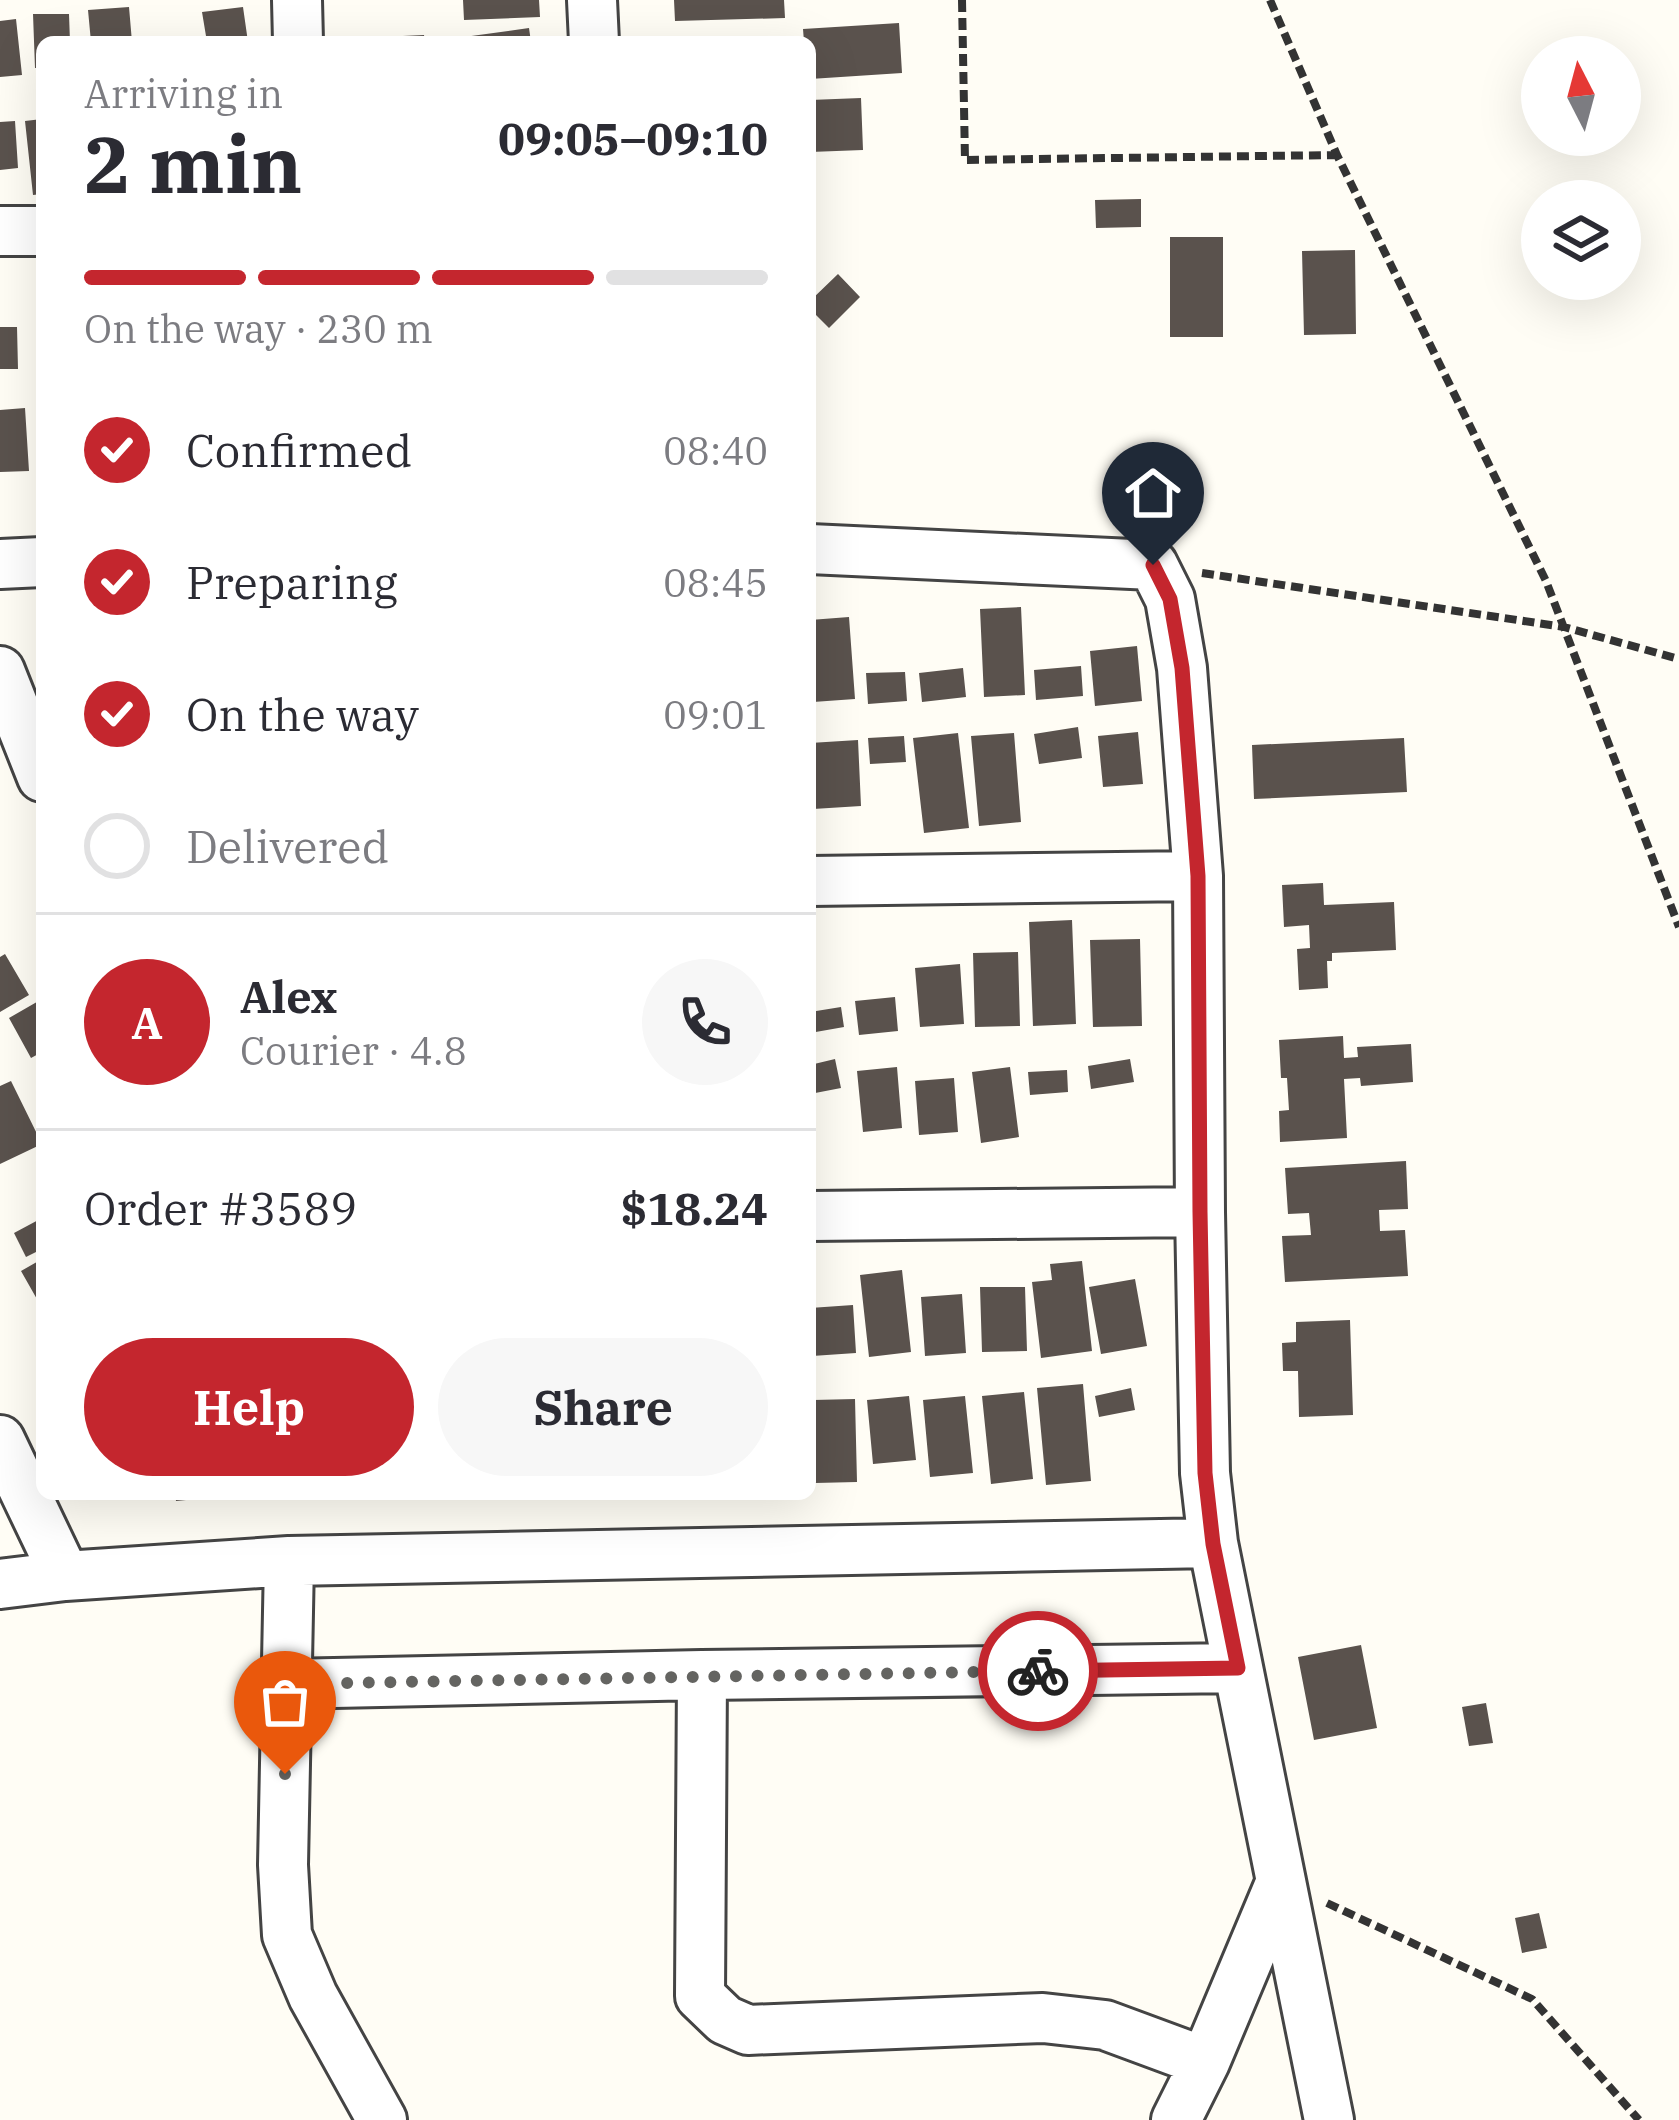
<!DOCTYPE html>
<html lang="en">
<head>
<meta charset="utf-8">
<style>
  body { margin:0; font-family:"IBM Plex Serif",serif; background:#f7f7f7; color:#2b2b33; height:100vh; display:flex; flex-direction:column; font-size:45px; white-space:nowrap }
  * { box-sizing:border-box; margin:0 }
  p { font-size:39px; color:#7c7c81 }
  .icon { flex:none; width:66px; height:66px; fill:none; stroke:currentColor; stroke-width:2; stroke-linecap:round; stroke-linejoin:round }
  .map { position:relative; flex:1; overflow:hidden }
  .details { position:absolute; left:36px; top:36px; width:780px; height:1464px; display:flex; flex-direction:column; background:#fff; border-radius:18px; box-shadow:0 12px 48px #0002 }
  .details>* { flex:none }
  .needle { width:78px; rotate:354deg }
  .fabs { position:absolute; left:1521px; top:36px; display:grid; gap:24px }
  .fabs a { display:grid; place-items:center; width:120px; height:120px; border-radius:50%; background:#fff; box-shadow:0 12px 48px #0002; font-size:60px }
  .pin { position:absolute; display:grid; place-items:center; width:102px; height:102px; color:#fff; margin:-123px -51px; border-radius:50% 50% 50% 0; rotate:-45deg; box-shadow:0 0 12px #0007 }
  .pin .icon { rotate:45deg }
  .courier { position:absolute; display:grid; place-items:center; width:120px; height:120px; margin:-60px; border:9px solid #c4262e; border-radius:50%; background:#fff; color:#222; box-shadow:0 3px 15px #0007 }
  .summary em { font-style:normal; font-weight:700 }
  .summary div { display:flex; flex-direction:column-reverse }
  .summary { display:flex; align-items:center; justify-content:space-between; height:204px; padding:0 48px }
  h1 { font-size:78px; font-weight:700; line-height:90px }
  .bar { display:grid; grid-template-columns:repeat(4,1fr); gap:18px 12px; align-content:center; height:144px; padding:0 48px }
  .bar i { height:15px; border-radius:9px; background:#e1e1e2 }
  .bar .current { background:#c4262e }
  .bar p { grid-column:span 4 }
  .line { display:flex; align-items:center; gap:30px; padding:0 48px; border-top:3px solid #e1e1e2 }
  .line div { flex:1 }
  .round { display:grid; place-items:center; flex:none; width:126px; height:126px; border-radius:63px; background:#f7f7f7 }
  ol { padding:0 48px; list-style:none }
  li { display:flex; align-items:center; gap:36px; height:132px }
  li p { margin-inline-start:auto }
  li .icon { padding:12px; border-radius:50%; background:#c4262e; color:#fff; stroke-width:4 }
  li:last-child { color:#7c7c81 }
  li i { width:66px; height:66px; border:6px solid #e1e1e2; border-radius:50% }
  .cta { display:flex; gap:24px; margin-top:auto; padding:24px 48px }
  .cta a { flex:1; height:138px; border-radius:72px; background:#c4262e; color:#fff; font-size:48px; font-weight:700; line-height:138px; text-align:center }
  .cta a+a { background:#f7f7f7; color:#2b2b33 }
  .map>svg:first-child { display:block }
  .building { fill:#5a524d }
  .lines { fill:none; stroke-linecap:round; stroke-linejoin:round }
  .minor-casing { stroke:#444; stroke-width:54 }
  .path { stroke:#333; stroke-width:8; stroke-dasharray:12 6; stroke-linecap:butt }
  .minor { stroke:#fff; stroke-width:48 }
  .done { stroke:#646461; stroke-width:12; stroke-dasharray:0 21.6 }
  .route { stroke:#c4262e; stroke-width:15 }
</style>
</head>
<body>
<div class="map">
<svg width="1679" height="2120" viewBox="0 0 1679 2120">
  <rect width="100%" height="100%" fill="#fffdf5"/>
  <path class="building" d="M463,0H539L540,17L464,20Z
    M674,0H784L785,18L675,21Z
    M129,7L132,42H91L88,10Z
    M243,7L248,42H207L202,12Z
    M33,14H69L70,42H42V68H35Z
    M16,19L22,75L0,77V21Z
    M899,23L902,73L810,79V42H804L803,29Z
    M529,28L531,42H464V37Z
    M424,35L425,42H360V38Z
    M861,98L863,150L810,152V100Z
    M42,119V194L33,195L25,121Z
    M15,121L18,168L0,170V122Z
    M1141,199V227L1096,228L1095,200Z
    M1170,237H1223V337H1170Z
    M1355,250L1356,334L1304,335L1302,251Z
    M838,274L860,297L829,328L810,309V301Z
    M36,303H42V340H39Z
    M0,327H17L18,369H0Z
    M25,408L29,471L0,472V410Z
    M1021,607L1025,695L984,697L980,609Z
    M849,617L855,699L813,702L810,620Z
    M1137,646L1142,701L1095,706L1090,651Z
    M1081,666L1083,696L1036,700L1034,670Z
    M963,668L966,697L922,702L919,673Z
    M905,672L907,701L868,704L866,673Z
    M1078,727L1082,758L1039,764L1034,734Z
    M1138,732L1143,784L1103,787L1098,736Z
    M958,733L969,828L924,833L913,738Z
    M1014,733L1021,822L979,826L971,736Z
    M904,736L906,762L870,764L868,738Z
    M1404,738L1407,792L1254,799L1252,745Z
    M858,740L861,806L813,809L810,743Z
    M1323,883L1324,905L1394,902L1396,950L1332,953V961H1327L1328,988L1299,990L1297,949L1310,948L1309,925L1284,927L1282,885Z
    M1072,920L1076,1024L1033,1026L1029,922Z
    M1140,939L1142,1026L1093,1027L1090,940Z
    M1018,952L1020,1026L975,1027L973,953Z
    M5,954L29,995L0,1012V957Z
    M960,964L964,1024L920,1027L915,968Z
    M895,997L898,1031L859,1035L855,1001Z
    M42,999V1052L31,1058L9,1018Z
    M841,1007L844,1027L810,1033V1012Z
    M1343,1036L1344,1058L1358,1057L1357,1047L1411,1044L1413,1082L1361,1086L1360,1078L1344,1079L1347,1138L1280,1142L1279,1111L1289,1110L1287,1078H1281L1279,1040Z
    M835,1059L841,1088L810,1094V1065Z
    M1130,1059L1134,1082L1091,1089L1088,1066Z
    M897,1067L902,1128L863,1132L857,1071Z
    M1010,1067L1019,1137L981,1143L972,1072Z
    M1067,1070L1068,1092L1030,1095L1028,1072Z
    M954,1078L958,1132L919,1135L915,1081Z
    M11,1081L42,1144L0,1164V1086Z
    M1406,1161L1408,1209L1379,1210L1380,1231L1405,1230L1408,1276L1285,1282L1282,1236L1311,1235L1309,1213L1288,1214L1285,1168Z
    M42,1218V1249L26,1257L14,1233Z
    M42,1259V1308L21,1271Z
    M1082,1261L1092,1351L1041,1358L1032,1282L1052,1280L1050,1264Z
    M902,1270L911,1352L869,1357L860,1275Z
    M1135,1279L1147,1346L1101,1354L1089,1287Z
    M980,1287H1025L1027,1351L982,1352Z
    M962,1294L966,1353L925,1356L921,1297Z
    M853,1305L856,1353L812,1356L810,1308Z
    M1350,1320L1353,1415L1299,1417L1298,1371H1283L1282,1343L1296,1342V1322Z
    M1083,1384L1091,1481L1046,1485L1037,1388Z
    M1131,1388L1135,1410L1099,1417L1095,1396Z
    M1024,1392L1033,1479L991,1484L982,1396Z
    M909,1396L916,1460L873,1464L867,1400Z
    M965,1396L973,1473L930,1477L923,1400Z
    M855,1399L857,1482L815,1483L813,1400Z
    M175,1494H216V1497L176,1501Z
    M1361,1645L1377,1728L1314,1740L1298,1657Z
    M1486,1703L1493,1743L1469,1746L1462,1707Z
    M1539,1913L1547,1948L1522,1953L1515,1918Z"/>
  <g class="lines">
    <g class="minor-casing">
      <path id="minor" d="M297,0L298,42
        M592,0L594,42
        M0,231H42
        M810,549L1153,565L1170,599L1182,668L1198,876L1200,1212L1205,1473L1213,1543L1329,2120
        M0,564L42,562
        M0,671L42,777
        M810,881L1198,876
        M810,1216L1200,1212
        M0,1440L65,1576
        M289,1561L283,1865L287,1935L313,1996L382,2120
        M0,1584L65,1576L289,1561L1213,1543
        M702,1675L700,1996L725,2020L748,2030L1043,2018L1105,2025L1205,2062
        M287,1684L702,1675L1238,1668
        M1176,2120L1205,2062L1281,1881"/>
    </g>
    <path class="path" d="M962,0L965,160L1337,155
      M1270,0L1337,155L1546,581L1679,927
      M1202,573L1564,627L1679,659
      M1327,1903L1532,1999L1639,2120"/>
    <use href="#minor" class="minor"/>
  </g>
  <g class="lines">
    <path class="done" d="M285,1774L286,1684L1038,1671"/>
    <path class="route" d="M1038,1671L1238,1668L1213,1544L1205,1473L1200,1212L1198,876L1182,668L1170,599L1153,565"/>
  </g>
</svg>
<div class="fabs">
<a><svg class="needle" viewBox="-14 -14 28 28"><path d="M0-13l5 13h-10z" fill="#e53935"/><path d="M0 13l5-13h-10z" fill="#7c7c81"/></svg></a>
<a><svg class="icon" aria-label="layers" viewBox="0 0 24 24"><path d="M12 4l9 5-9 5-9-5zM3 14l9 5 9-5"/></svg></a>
</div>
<div class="pin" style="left:285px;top:1774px;background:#ea580c"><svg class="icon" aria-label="bag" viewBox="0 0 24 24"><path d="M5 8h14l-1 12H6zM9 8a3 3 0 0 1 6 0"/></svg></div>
<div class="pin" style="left:1153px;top:565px;background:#1f2937"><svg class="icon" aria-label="home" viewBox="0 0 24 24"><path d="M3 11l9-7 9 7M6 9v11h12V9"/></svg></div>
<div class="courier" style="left:1038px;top:1671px"><svg class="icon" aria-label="bike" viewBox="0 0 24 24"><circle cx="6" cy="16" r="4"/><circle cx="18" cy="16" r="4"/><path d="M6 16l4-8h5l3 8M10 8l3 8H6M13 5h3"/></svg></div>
<section class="details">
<div class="summary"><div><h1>2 min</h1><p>Arriving in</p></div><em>09:05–09:10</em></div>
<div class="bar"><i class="current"></i><i class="current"></i><i class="current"></i><i></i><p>On the way · 230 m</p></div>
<ol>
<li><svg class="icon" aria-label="check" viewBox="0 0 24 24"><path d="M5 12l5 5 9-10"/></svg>Confirmed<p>08:40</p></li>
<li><svg class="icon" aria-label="check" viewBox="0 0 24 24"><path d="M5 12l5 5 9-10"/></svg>Preparing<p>08:45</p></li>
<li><svg class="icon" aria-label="check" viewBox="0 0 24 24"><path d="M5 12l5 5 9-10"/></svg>On the way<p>09:01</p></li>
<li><i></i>Delivered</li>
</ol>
<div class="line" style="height:216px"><b class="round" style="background:#c4262e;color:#fff">A</b><div><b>Alex</b><p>Courier · 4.8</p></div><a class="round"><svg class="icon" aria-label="phone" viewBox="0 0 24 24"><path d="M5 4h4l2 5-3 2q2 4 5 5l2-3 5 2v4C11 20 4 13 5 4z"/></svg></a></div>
<div class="line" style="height:156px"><div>Order #3589</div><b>$18.24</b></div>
<div class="cta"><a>Help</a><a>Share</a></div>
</section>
</div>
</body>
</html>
